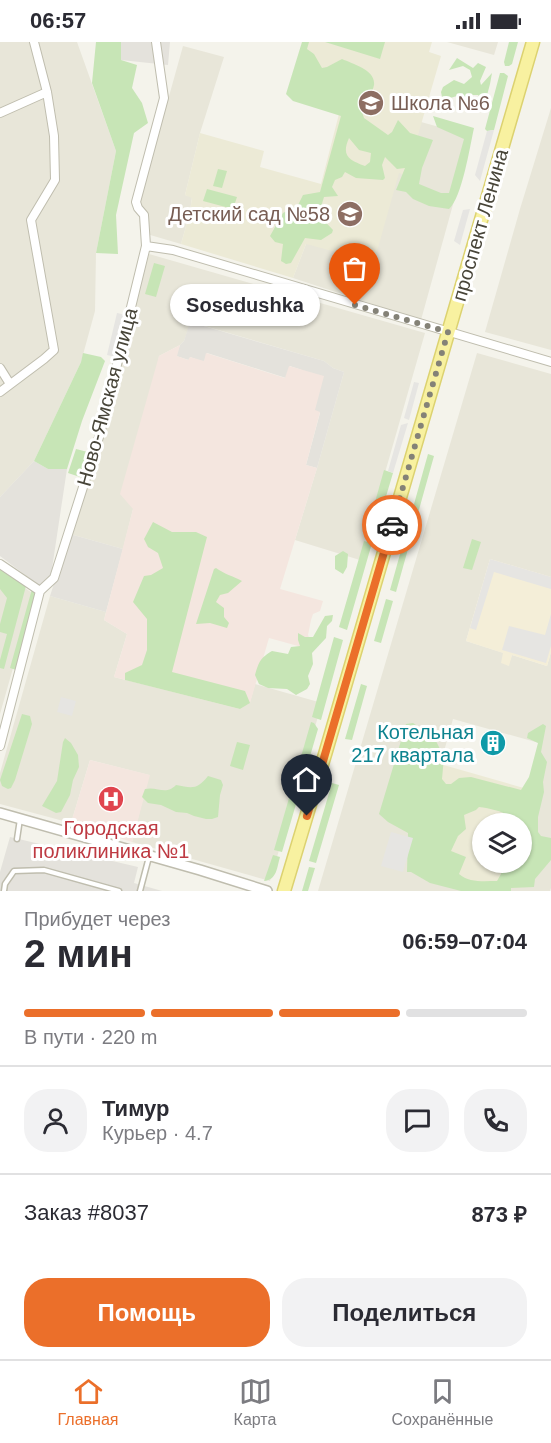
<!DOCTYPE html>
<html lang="ru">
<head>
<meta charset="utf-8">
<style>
  body { margin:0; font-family:Arial,sans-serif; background:#f2f2f3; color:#2b2b33; height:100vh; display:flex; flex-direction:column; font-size:22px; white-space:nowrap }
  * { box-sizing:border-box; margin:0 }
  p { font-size:20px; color:#7c7c81 }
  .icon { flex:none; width:33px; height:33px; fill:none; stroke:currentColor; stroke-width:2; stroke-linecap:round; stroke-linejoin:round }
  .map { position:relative; height:849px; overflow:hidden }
  .sheet { display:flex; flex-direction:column; background:#fff; flex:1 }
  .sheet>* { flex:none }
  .buttons { position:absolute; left:472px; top:771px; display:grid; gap:12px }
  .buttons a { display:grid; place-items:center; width:60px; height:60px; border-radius:50%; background:#fff; box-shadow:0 2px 4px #0004; font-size:30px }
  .pin { position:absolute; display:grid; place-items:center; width:51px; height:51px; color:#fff; margin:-62px -26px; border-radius:50% 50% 50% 0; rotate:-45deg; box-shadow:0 0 6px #0007 }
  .pin .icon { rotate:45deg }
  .courier { position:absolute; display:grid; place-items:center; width:60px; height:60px; margin:-30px; border:4px solid #eb6f2a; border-radius:50%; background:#fff; color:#222; box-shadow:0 2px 8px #0007 }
  .bubble { position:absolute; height:42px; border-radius:21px; background:#fff; box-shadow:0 2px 4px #0004; font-size:20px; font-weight:700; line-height:42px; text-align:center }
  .head em { font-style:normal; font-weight:700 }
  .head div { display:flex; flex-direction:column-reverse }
  .head { display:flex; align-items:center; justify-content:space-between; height:102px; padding:0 24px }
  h1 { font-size:39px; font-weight:700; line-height:45px }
  .bar { display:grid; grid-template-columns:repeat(4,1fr); gap:9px 6px; align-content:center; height:72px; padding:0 24px }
  .bar i { height:8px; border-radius:4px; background:#e1e1e2 }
  .bar .active { background:#eb6f2a }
  .bar p { grid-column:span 4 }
  .line { display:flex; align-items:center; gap:15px; padding:0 24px; border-top:2px solid #e1e1e2 }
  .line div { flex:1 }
  .round { display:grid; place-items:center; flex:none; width:63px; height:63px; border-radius:24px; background:#f2f2f3 }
  .action { display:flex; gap:12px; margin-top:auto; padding:12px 24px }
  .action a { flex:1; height:69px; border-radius:24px; background:#eb6f2a; color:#fff; font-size:24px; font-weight:700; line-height:69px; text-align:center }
  .action a+a { background:#f2f2f3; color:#2b2b33 }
  .status { display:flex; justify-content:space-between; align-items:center; height:42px; padding:0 30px; background:#fff; direction:ltr }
  .status svg { height:16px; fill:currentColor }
  .dock { display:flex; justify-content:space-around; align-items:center; height:84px; border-top:2px solid #e1e1e2; background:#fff; font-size:16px; color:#7c7c81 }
  .dock a { display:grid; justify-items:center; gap:3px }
  .dock .active { color:#eb6f2a }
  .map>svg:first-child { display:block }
  .residential { fill:#e8e6d9 }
  .commercial { fill:#f4eed8 }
  .industrial { fill:#e4e2dc }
  .education { fill:#ecead6 }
  .medical { fill:#f4e6df }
  .green { fill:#c7e5b6; fill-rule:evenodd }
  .parking { fill:#e6e5e2 }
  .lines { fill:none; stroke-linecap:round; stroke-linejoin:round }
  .service-casing { stroke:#bfbdae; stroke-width:7 }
  .minor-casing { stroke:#bfbdae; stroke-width:10 }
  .tertiary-casing { stroke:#bfbdae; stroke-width:12 }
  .primary-casing { stroke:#dcd270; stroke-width:15 }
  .service { stroke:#fff; stroke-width:4 }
  .minor { stroke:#fff; stroke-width:8 }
  .tertiary { stroke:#fff; stroke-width:9 }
  .primary { stroke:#f8f1a0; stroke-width:12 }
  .done { stroke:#848277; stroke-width:6; stroke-dasharray:0 10.8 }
  .route { stroke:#eb6f2a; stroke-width:8 }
  .labels { text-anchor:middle; stroke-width:6; stroke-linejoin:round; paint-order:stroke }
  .education-label { font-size:20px; fill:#785e54; stroke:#fff; text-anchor:start }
  .street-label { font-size:20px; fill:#484539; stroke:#fff }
  .culture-label { font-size:20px; fill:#0d838f; stroke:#fff; text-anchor:end }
  .health-label { font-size:20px; fill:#be3a42; stroke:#fff }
</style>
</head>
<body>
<div class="status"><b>06:57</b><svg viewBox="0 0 49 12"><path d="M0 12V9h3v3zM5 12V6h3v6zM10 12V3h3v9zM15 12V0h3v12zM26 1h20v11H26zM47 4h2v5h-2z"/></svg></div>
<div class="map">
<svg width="551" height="849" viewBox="0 0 551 849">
  <rect width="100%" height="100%" fill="#f4f3eb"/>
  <path class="residential" d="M0,0H77L116,109L96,211L95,269L81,320L34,419L0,455Z
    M447,0H498L494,13Z
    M183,4L224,15L200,91L185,153L192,155L190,170L181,202L140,190L139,162Z
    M551,66V308L485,290L520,167Z
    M421,80L472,94L421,278L293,236L306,202L399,130L407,133Z
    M149,212L425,291L360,518L295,498L317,426L344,330L333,326L324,319L191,280L184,299L180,303L159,314L133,467L123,507L70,492L103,390Z
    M477,311L551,332V535L490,517L466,599L504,611L508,624L512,613L547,624L551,610V846L550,849H506L522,820L539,701L453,677L411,828L486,849H318Z
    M0,530L34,552L0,672Z
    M50,554L106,570L104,578L127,592L114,635L240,667L250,660L255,642L322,661L270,839L132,800L149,733L90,718L71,781L0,762V731Z"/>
  <path class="commercial" d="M490,517L551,535V610L547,624L512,613L509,624L501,621L503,611L466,599Z"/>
  <path class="industrial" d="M121,0H170L168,23L121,18Z
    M190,280L324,319L333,326L344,330L317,426L306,423L320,371L315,369L302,328L290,324L286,336L207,311L204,320L190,315L189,318L176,314L180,303L184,299Z
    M34,419L48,427H67L51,533L41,545L0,514V455Z
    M70,492L123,507L106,570L50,554Z
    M10,795L138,825L134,841L162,849H0V830Z"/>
  <path class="education" d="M307,0H432L429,10L441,14L406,134L399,131L374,220L306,202L293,236L181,202L190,170L192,156L185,153L200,91L264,109L260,125L321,142L340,68L290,53Z
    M440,722L534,749L522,782H483V820L514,821L506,849L411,828Z"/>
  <path class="medical" d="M180,303L177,314L188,318L190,315L204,319L206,311L285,336L289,324L324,334L315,368L320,370L306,423L317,426L280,547L323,559L320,569L313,572L311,578L308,593L311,600L309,607L269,596L250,661L240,667L114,635L127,592L104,578L133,467L120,452L159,314Z
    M90,718L150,733L132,800L71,781Z"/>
  <path class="green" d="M96,0H121V18L137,23L132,46L142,61L148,81L134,91L116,173L118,212L96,211L116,109L92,41Z
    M302,0H309L307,7L314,12L322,26L327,25L342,17C353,22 376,28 374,43C373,50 365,62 362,70L364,76L388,93L392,90L398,78L410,91L433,98L422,126L419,142L441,151H449L464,97L437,85L433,74L474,86C470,104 462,156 449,167L429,164L413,157L406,150L396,148L405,126L397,127L385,115L382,123L385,136L383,138L356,136L345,130L342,135L335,138L332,145L338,154L324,155C318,173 321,175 333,188L332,191L321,198L305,196L291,221L286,222L281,219L283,202L275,200L270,194L283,171L298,163L303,153L320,150L341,74L293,59L286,52ZM349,96L359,108L371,111L370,120L365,124C349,118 341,114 349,96Z
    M325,0H385L380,17Z
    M509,0H518L512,22L509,24H505L504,20Z
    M457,16L473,26L478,21L486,25L480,39L481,43L492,31L490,42L485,61L478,53H470L465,64L457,54L447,57L442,55L441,50L443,45L454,38L464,42L472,35L470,28L463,24L449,28Z
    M500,31H504L508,34L494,88L487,89L485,87Z
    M218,127L227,129L222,146L213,144Z
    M207,147L237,155L233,167L203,159Z
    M154,221L165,224L156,255L145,252Z
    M83,311L101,315L105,319L82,379L67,427H48L34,419L81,320Z
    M76,407L88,410L80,435L68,431Z
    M428,412L434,414L396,550L390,548Z
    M384,428L393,431L376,488L368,485Z
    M153,480L172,490H196L207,495L172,630L245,649L250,661L240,667L125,638V631L142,623L147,608V577L133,560L144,534L151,533L163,526L158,511L148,505L144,497Z
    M472,497L481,500L472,528L463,526Z
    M364,499L372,501L347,588L339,585Z
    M343,509L348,512L347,525L343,532L335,527V514Z
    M0,524L26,544L4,627L0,626V618L7,592L0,590V582L7,556L0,547Z
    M216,526C224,532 233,534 242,539L228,551L220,553L216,560L224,566V575L229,581L227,586L210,581L196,582L214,527Z
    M32,547L38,549L16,628L10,626Z
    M386,557L393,559L381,601L374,599Z
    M333,573L332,579L327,584L326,596L312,611L313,622L308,634L310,642L307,647L296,653L287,647L268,646L259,642L255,633C259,620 260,616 272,609L288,612L291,605L300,604L298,598V591L305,595H313L325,574Z
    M334,595L343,598L321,678L312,675Z
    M361,642L367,644L352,698L345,697Z
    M22,672L30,674L32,682L15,738L11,746L8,747L2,744L0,738Z
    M311,680L314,681L318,687L282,810L274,808Z
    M413,681L434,695L444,715L442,737L446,742H451L459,736L471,735L521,748L529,735L538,701L527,696L528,691L543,682L546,684L541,710L547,720L543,740L544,750L538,775V790L541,794L551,796V818L535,837L534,845L511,846V849H461L430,841L411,830H407L408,791L388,780L379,772L406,682ZM479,765C494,767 507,770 518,781L522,782V820L502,821L501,832L497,839C484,839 469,841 459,832L466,815L451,809L458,794L466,787L464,773L476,768Z
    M65,696L71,701L78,713L79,725L73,738L70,753L61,770L56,771L42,764L57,739L63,700Z
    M237,700L250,703L243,728L230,724Z
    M208,734L221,738L223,743L220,753L218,775L212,777H206L194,774L187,771L176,770L161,763L148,761L142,755L145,747C158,744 165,754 176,743C192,746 197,748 208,734Z
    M332,741L339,743L316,821L309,819Z
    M273,813L280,815C277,825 277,838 264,839Z
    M309,825L315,826L308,849H302Z"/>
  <path class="parking" d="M494,88L480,139L475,133L487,89Z
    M470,167L460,203L454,199L463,168Z
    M117,271L126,273L116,315L107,313Z
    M414,340L419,341L409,378L404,376Z
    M408,381L393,431L388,429L401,383Z
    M490,517L551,535V547L494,530L476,588L470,586Z
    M551,572V604L546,621L502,608L509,584L545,593Z
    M61,655L76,659L72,674L57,670Z
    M391,790L413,796L403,830L381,824Z"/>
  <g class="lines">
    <g class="service-casing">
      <path id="service" d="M17,797L20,777
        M4,849L5,842L14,829L44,828L119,849
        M140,849L149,815"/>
    </g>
    <g class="minor-casing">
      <path id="minor" d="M0,71L47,50
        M146,204L173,208L551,320
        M0,326L10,342
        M0,350L44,317L54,308L31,178L55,138L54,94L47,50L34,0
        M0,522L40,549
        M0,704L40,549L54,536L100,392L146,204L144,173L138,166L136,160L164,56L156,0"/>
    </g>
    <g class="tertiary-casing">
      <path id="tertiary" d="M0,771L200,828L267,849"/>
    </g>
    <g class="primary-casing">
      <path id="primary" d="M284,849L326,709L533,0"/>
    </g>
    <use href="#service" class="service"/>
    <use href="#minor" class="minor"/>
    <use href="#tertiary" class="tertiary"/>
    <use href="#primary" class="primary"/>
  </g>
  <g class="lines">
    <path class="done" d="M355,263L448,290L392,483"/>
    <path class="route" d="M307,774L392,483"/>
  </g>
  <defs>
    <g id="school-disc" transform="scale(1.35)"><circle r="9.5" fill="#8d6e63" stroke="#fff"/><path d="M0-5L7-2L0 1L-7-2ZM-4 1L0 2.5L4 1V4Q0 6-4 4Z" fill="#fff"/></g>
    <g id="building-disc" transform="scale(1.35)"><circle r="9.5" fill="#0f9aa8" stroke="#fff"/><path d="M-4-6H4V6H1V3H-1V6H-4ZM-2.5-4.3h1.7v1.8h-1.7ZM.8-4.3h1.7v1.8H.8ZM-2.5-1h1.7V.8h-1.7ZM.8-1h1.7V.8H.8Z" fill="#fff"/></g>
    <g id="hospital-disc" transform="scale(1.35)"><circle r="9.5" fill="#e0444e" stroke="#fff"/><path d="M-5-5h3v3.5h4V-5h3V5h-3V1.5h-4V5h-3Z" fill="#fff"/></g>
  </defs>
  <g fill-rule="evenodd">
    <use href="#school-disc" x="371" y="61"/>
    <use href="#school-disc" x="350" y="172"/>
    <use href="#building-disc" x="493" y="701"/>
    <use href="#hospital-disc" x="111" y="757"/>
  </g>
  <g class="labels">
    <g class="education-label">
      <text x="391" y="68">Школа №6</text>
      <text x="330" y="179" text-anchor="end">Детский сад №58</text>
    </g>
    <g class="street-label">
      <text transform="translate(480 183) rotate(-74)" y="7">проспект Ленина</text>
      <text transform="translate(107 355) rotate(-75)" y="7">Ново-Ямская улица</text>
    </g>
    <g class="culture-label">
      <text x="474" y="697">Котельная<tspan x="474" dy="23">217 квартала</tspan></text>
    </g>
    <g class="health-label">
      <text x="111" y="793">Городская<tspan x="111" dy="23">поликлиника №1</tspan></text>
    </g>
  </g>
</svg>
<div class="buttons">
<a><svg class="icon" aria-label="layers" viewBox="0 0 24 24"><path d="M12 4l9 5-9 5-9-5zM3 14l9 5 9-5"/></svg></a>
</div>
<div class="pin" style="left:355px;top:263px;background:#ea580c"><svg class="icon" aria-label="bag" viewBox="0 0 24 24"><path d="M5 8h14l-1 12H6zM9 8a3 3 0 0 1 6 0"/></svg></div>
<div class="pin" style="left:307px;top:774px;background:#1f2937"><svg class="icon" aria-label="home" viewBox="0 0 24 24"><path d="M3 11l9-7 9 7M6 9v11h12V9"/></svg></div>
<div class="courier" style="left:392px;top:483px"><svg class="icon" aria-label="car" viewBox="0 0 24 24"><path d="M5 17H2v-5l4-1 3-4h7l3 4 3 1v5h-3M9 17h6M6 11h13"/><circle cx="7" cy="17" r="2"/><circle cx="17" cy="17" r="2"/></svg></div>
<div class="bubble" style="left:170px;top:242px;width:150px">Sosedushka</div>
</div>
<section class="sheet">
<div class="head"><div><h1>2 мин</h1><p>Прибудет через</p></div><em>06:59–07:04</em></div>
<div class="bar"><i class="active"></i><i class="active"></i><i class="active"></i><i></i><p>В пути · 220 m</p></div>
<div class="line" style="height:108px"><a class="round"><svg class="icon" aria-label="person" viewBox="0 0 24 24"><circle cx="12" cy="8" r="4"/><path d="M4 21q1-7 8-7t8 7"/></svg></a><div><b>Тимур</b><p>Курьер · 4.7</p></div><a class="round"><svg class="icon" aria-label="chat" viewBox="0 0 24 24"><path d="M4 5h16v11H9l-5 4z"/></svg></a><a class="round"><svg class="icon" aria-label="phone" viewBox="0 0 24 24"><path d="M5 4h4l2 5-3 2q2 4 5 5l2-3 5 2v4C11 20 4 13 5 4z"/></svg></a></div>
<div class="line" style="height:78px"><div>Заказ #8037</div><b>873 ₽</b></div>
<div class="action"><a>Помощь</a><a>Поделиться</a></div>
</section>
<nav class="dock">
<a class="active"><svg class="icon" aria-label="home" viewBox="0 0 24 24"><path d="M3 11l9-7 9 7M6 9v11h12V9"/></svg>Главная</a>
<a><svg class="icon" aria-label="map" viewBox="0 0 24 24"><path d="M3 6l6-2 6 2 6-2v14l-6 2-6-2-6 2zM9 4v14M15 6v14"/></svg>Карта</a>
<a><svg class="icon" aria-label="saved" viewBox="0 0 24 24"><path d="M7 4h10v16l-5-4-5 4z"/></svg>Сохранённые</a>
</nav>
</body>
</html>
